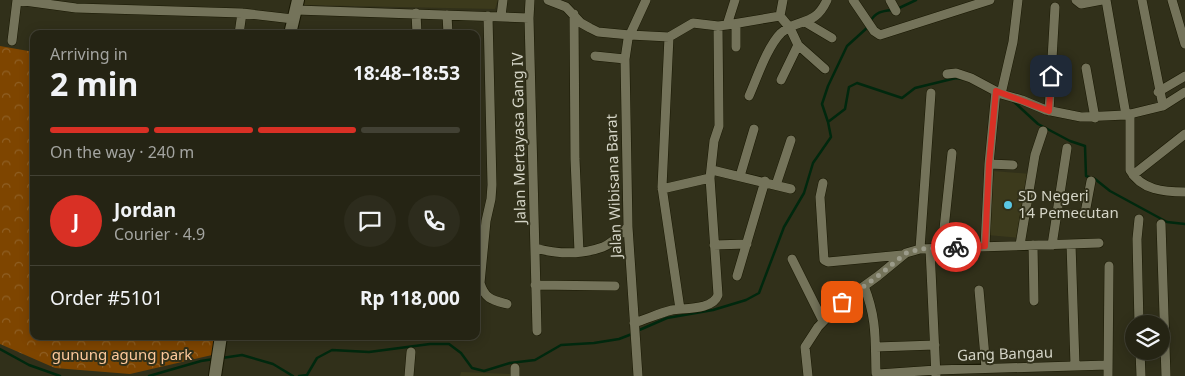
<!DOCTYPE html>
<html lang="en">
<head>
<meta charset="utf-8">
<style>
  body { margin:0; font-family:"Noto Sans",sans-serif; background:#2d2c1d; color:#f1f3f6; height:100vh; display:flex; flex-direction:column; font-size:19px; white-space:nowrap }
  * { box-sizing:border-box; margin:0 }
  p { font-size:16px; color:#a3a4a0 }
  .icon { flex:none; width:28px; height:28px; fill:none; stroke:currentColor; stroke-width:2; stroke-linecap:round; stroke-linejoin:round }
  .map { position:relative; flex:1; overflow:hidden }
  .sheet { position:absolute; left:30px; top:30px; width:450px; height:310px; display:flex; flex-direction:column; background:#252414; border-radius:10px; box-shadow:0 2px 12px #0003,0 0 0 1px #424134 }
  .sheet>* { flex:none }
  .fabs { position:absolute; left:1125px; top:315px; display:grid; gap:10px }
  .fabs a { display:grid; place-items:center; width:45px; height:45px; border-radius:50%; background:#252414; box-shadow:0 2px 12px #0003,0 0 0 1px #424134; font-size:25px }
  .pin { position:absolute; display:grid; place-items:center; width:42px; height:42px; color:#fff; margin:-21px; border-radius:10px; box-shadow:0 2px 8px #0006 }
  .courier { position:absolute; display:grid; place-items:center; width:50px; height:50px; margin:-25px; border:4px solid #d93025; border-radius:50%; background:#fff; color:#222; box-shadow:0 1px 6px #0007 }
  .headline em { font-style:normal; font-weight:700 }
  .headline div { display:flex; flex-direction:column-reverse }
  .headline { display:flex; align-items:center; justify-content:space-between; height:85px; padding:0 20px }
  h1 { font-size:32px; font-weight:700; line-height:38px }
  .bar { display:grid; grid-template-columns:repeat(4,1fr); gap:8px 5px; align-content:center; height:60px; padding:0 20px }
  .bar i { height:6px; border-radius:4px; background:#424134 }
  .bar .current { background:#d93025 }
  .bar p { grid-column:span 4 }
  .line { display:flex; align-items:center; gap:12px; padding:0 20px; border-top:1px solid #424134 }
  .line div { flex:1 }
  .round { display:grid; place-items:center; flex:none; width:52px; height:52px; border-radius:26px; background:#2d2c1d }
  .map>svg:first-child { display:block }
  .built { fill:#3c3a1c }
  .forest { fill:url(#forest-crowns) }
  .lines { fill:none; stroke-linecap:round; stroke-linejoin:round }
  .stream { stroke:#00280e; stroke-width:2.5 }
  .minor-casing { stroke:#191803; stroke-width:10 }
  .secondary-casing { stroke:#191803; stroke-width:14 }
  .minor { stroke:#74735a; stroke-width:9 }
  .secondary { stroke:#74735a; stroke-width:12 }
  .done { stroke:#9b9b8a; stroke-width:5; stroke-dasharray:0 9 }
  .route { stroke:#d93025; stroke-width:6 }
  .poi-dot { fill:#5ac8e5; stroke:#31301a; stroke-width:2 }
  .labels { text-anchor:middle; stroke-width:4; stroke-linejoin:round; paint-order:stroke }
  .street-label { font-size:15px; fill:#d4d4c6; stroke:#31301a }
  .poi-label { font-size:15px; fill:#d4d4c6; stroke:#31301a; text-anchor:start }
  .park-label { font-size:15px; fill:#fdc89b; stroke:#31301a }
</style>
</head>
<body>
<div class="map">
<svg width="1185" height="376" viewBox="0 0 1185 376">
  <defs>
    <pattern id="forest-crowns" width="20" height="18" patternUnits="userSpaceOnUse" patternTransform="scale(1.25)"><rect width="20" height="18" fill="#7e4500"/><path d="M2 6a3 3 0 1 1 6 0M12 15a3 3 0 1 1 6 0" fill="none" stroke="#8f5f24"/></pattern>
  </defs>
  <rect width="100%" height="100%" fill="#31301a"/>
  <path class="built" d="M302,0H498L495,9L301,5Z
    M993,171L1031,174L1022,238L987,235Z
    M461,372L511,374V376H460Z"/>
  <path class="forest" d="M0,46L34,52V336H216L212,355L130,374L55,368L0,344Z"/>
  <g class="lines">
    <path class="stream" d="M897,9L916,0
      M870,22C875,12 882,11 892,10
      M1013,101L1038,124L1070,141L1085,146L1086,176L1095,179L1110,191L1167,222L1185,224
      M828,122L822,104L828,86L847,46L868,27
      M637,331L667,318L713,310L746,300L759,293L784,227L804,193L813,163L831,137L828,122L845,109L849,87L857,83L902,98L915,88L956,78L962,79
      M0,349L29,365L60,376
      M222,358L242,355L273,364L293,376
      M149,376L201,361L214,359
      M299,376L307,375L317,358L332,350L369,352L430,344H449L461,353L472,368L484,371L510,363L535,360L561,345L594,343L619,339L632,334"/>
    <g class="minor-casing">
      <path id="minor" d="M17,0L76,8L242,13L293,19
        M530,0L529,18L537,331
        M548,0L566,7L581,23L590,28L598,32L630,35L669,37L693,23L718,26L727,25L780,16L790,28L798,45L825,69
        M853,0L874,31L880,35L990,0
        M890,0L896,11
        M1076,0L1081,4L1102,0
        M1106,0L1126,115L1163,106L1185,92
        M1142,0L1163,106
        M1172,0L1185,44
        M296,10L529,18
        M416,13L417,34
        M574,14L575,159L579,252
        M447,15L448,34
        M488,16L492,185L491,199L486,221L480,283C485,299 492,300 507,304
        M501,16L503,0
        M780,16L783,0
        M805,22L832,38
        M736,24V47
        M727,25L735,0
        M239,34L242,13
        M669,37L662,187L680,309
        M12,41L17,0
        M595,56L625,59
        M1086,68L1095,118
        M947,74L956,73L971,78L1001,94L1022,100L1046,110L1081,117L1126,115
        M781,80L798,45
        M1158,92L1185,76
        M1001,94L1013,42L1018,0
        M749,96C757,78 767,47 781,33C799,17 814,28 827,0
        M1049,111L1055,7
        M1130,114V170C1141,190 1164,192 1185,192
        M989,164L1013,165
        M712,170L791,189
        M1133,175L1185,134
        M740,176L754,129
        M823,183L820,197L824,260L828,262L902,255
        M776,185L791,140
        M662,189L710,178
        M1057,213L1080,215L1085,213L1091,181
        M1139,219L1137,239L1139,324
        M1161,224L1166,376
        M1071,244L1075,365
        M714,245L747,244
        M1020,245L1035,155L1043,131
        M1033,245L1034,301
        M1052,245L1067,148
        M985,246L989,164L996,91
        M535,248C557,254 581,255 603,247C612,244 621,233 628,227
        M942,248L952,153
        M920,249L931,93
        M930,249L936,376
        M792,259L823,321
        M737,276L765,181
        M535,285L615,286
        M864,286C877,319 875,339 876,373L878,374L936,370L1108,365
        M979,290L986,368
        M634,323C647,319 659,313 672,310C685,308 713,310 718,295L710,178L714,141L719,126L718,26
        M876,347L935,345
        M1140,351L1141,376
        M409,376L411,352
        M515,376V368
        M638,376L628,227L625,59L628,39L646,0
        M808,376L805,347L818,327L842,302L878,276L906,253L920,249L947,248L1099,243
        M1108,376L1109,266"/>
    </g>
    <g class="secondary-casing">
      <path id="secondary" d="M290,34L298,0
        M215,376L221,336"/>
    </g>
    <use href="#minor" class="minor"/>
    <use href="#secondary" class="secondary"/>
  </g>
  <g class="lines">
    <path class="done" d="M842,302L878,276L906,253L920,249L956,247"/>
    <path class="route" d="M956,247L985,246L989,164L996,91L1049,111L1051,76"/>
  </g>
  <circle class="poi-dot" cx="1008" cy="205" r="5"/>
  <g class="labels">
    <g class="street-label">
      <text transform="translate(519 138) rotate(-91)" y="5">Jalan Mertayasa Gang IV</text>
      <text transform="translate(614 186) rotate(-92)" y="5">Jalan Wibisana Barat</text>
      <text transform="translate(1005 354) rotate(-2)" y="5">Gang Bangau</text>
    </g>
    <g class="poi-label">
      <text x="1018" y="201">SD Negeri<tspan x="1018" dy="17">14 Pemecutan</tspan></text>
    </g>
    <g class="park-label">
      <text x="122" y="360">gunung agung park</text>
    </g>
  </g>
</svg>
<div class="fabs">
<a><svg class="icon" aria-label="layers" viewBox="0 0 24 24"><path d="M12 4l9 5-9 5-9-5zM3 14l9 5 9-5"/></svg></a>
</div>
<div class="pin" style="left:842px;top:302px;background:#ea580c"><svg class="icon" aria-label="bag" viewBox="0 0 24 24"><path d="M5 8h14l-1 12H6zM9 8a3 3 0 0 1 6 0"/></svg></div>
<div class="pin" style="left:1051px;top:76px;background:#1f2937"><svg class="icon" aria-label="home" viewBox="0 0 24 24"><path d="M3 11l9-7 9 7M6 9v11h12V9"/></svg></div>
<div class="courier" style="left:956px;top:247px"><svg class="icon" aria-label="bike" viewBox="0 0 24 24"><circle cx="6" cy="16" r="4"/><circle cx="18" cy="16" r="4"/><path d="M6 16l4-8h5l3 8M10 8l3 8H6M13 5h3"/></svg></div>
<section class="sheet">
<div class="headline"><div><h1>2 min</h1><p>Arriving in</p></div><em>18:48–18:53</em></div>
<div class="bar"><i class="current"></i><i class="current"></i><i class="current"></i><i></i><p>On the way · 240 m</p></div>
<div class="line" style="height:90px"><b class="round" style="background:#d93025;color:#fff">J</b><div><b>Jordan</b><p>Courier · 4.9</p></div><a class="round"><svg class="icon" aria-label="chat" viewBox="0 0 24 24"><path d="M4 5h16v11H9l-5 4z"/></svg></a><a class="round"><svg class="icon" aria-label="phone" viewBox="0 0 24 24"><path d="M5 4h4l2 5-3 2q2 4 5 5l2-3 5 2v4C11 20 4 13 5 4z"/></svg></a></div>
<div class="line" style="height:65px"><div>Order #5101</div><b>Rp 118,000</b></div>
</section>
</div>
</body>
</html>
